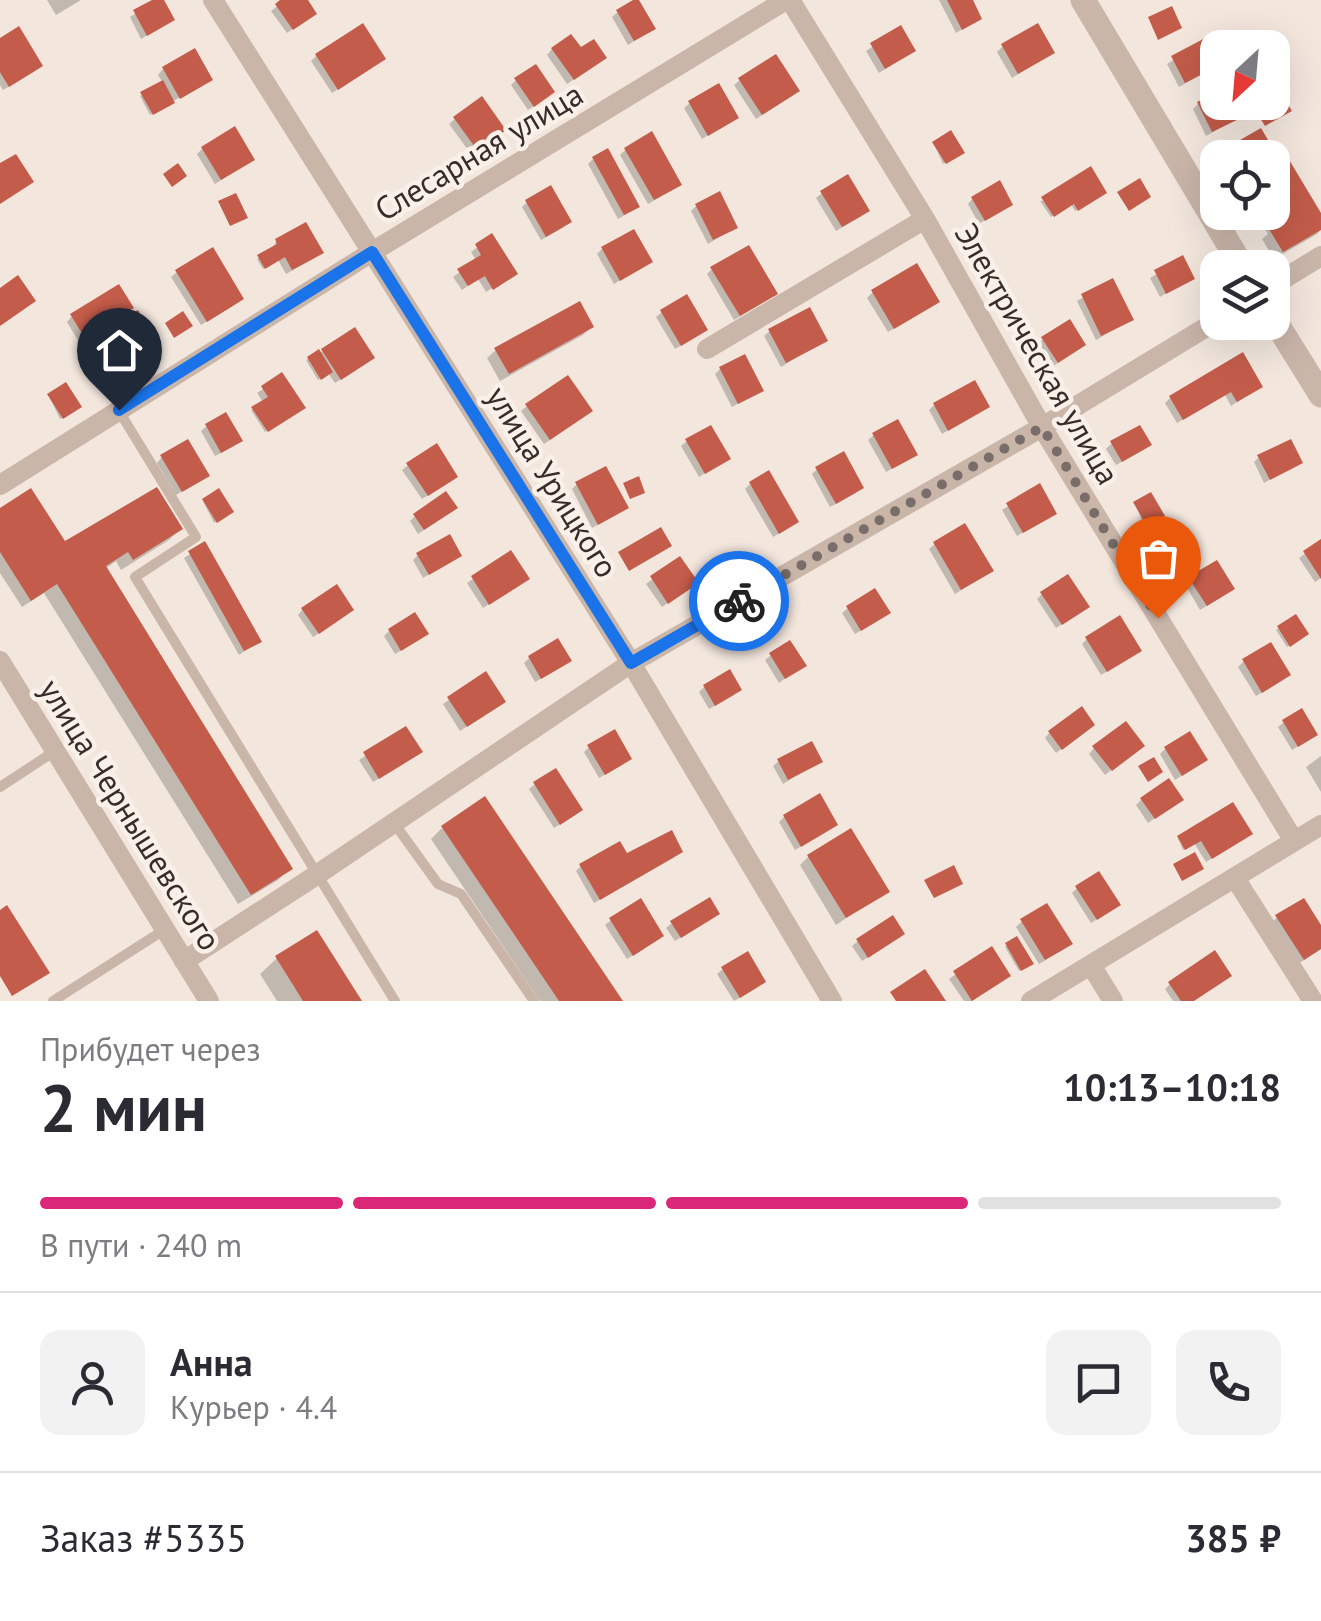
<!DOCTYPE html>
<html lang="ru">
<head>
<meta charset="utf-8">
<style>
  body { margin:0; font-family:"PT Sans",sans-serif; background:#f2f2f3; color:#2b2b33; height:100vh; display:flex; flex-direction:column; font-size:38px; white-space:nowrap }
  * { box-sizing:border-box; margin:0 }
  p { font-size:32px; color:#7c7c81 }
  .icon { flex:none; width:55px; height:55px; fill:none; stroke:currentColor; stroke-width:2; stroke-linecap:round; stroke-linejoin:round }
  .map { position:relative; height:1001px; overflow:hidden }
  .drawer { display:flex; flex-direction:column; background:#fff; flex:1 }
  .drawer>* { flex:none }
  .needle { width:65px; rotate:206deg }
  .buttons { position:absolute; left:1200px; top:30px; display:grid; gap:20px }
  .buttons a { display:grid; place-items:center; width:90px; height:90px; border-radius:20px; background:#fff; box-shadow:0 10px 40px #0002; font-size:50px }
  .pin { position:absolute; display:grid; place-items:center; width:85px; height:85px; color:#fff; margin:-102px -42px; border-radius:50% 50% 50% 0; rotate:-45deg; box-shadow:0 0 10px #0007 }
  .pin .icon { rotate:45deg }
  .courier { position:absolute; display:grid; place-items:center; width:100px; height:100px; margin:-50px; border:8px solid #1a73e8; border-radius:50%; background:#fff; color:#222; box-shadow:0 2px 12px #0007 }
  .summary em { font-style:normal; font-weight:800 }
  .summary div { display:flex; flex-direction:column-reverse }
  .summary { display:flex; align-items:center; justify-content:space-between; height:170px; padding:0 40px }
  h1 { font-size:65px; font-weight:800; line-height:75px }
  .bar { display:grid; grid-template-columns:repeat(4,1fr); gap:15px 10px; align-content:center; height:120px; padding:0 40px }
  .bar i { height:12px; border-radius:8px; background:#e1e1e2 }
  .bar .active { background:#db2777 }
  .bar p { grid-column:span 4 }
  .line { display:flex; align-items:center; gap:25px; padding:0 40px; border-top:2px solid #e1e1e2 }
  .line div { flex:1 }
  .round { display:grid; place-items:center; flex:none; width:105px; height:105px; border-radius:20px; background:#f2f2f3 }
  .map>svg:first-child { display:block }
  .shadow { fill:#0003 }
  .building { fill:#c35c4a }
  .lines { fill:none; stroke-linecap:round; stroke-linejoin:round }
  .service { stroke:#cab5a9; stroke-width:10 }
  .minor { stroke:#cab5a9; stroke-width:20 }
  .tertiary { stroke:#cab5a9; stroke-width:25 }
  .done { stroke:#786d68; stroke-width:10; stroke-dasharray:0 18 }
  .route { stroke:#1a73e8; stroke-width:12 }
  .labels { text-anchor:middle; stroke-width:9; stroke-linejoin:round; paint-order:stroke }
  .street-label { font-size:32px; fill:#372c29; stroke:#f9f1e9 }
</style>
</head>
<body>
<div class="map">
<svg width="1321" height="1001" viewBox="0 0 1321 1001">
  <rect width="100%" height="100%" fill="#f2e6dd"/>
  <path class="shadow" d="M47,0H81L56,15Z
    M157,0H162L172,20L141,39L130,17Z
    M285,0H305L309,18L287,33L271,11Z
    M939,0H970L979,19L956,33Z
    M618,12L647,33L628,45L612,17Z
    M900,29L913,51L879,73L866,51Z
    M1208,39L1215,67L1179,87L1167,64Z
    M0,40L35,71L3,90L0,85Z
    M1003,46L1052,53L1012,78L997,52Z
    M552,49L580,52L585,72L567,84L547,55Z
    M194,52L210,79L150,115L140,96L163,83L158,75L163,69Z
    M316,56L378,63L332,93L311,61Z
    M516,80L547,97L528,110L511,85Z
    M740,80L792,96L756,119L734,85Z
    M1218,102L1238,118L1206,136L1193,109L1198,104Z
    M690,103L736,118L702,139L684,108Z
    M455,119L498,135L471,154L449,124Z
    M1260,132L1321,218V229L1317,234L1274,259L1262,239L1268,234L1255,212H1272V158H1221Z
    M934,144L960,155L943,164Z
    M202,149L252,160L215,184L197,154Z
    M625,150L674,189L648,204L620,155Z
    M593,159L637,206L632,211L618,219L588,164Z
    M822,193L862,216L836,231L816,198Z
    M1102,194L1075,211L1071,204L1051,217L1040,201Z
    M973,198L1010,204L979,224L968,204Z
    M527,202L564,227L541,240L522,207Z
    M696,206L735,227L708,244L691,211Z
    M491,237L512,275L486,292L478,279L462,290L453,277L476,260L471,252Z
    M276,241L315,258L286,274L278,260L263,269L257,259L273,249Z
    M602,249L650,262L614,284L597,254Z
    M1182,258L1192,278L1160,297L1150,278Z
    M712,269L769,299L734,320L707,274Z
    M177,272L236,304L201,325L171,277Z
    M1112,281L1131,320L1096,340L1077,301Z
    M873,292L932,306L888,332L867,298Z
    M662,312L700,334L675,349L656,317Z
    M125,313L79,342L67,322L72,316Z
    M125,320L154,349L142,356L123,322Z
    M591,327L583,335L500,381L487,358L496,350Z
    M770,331L825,340L781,367L764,336Z
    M1043,339L1083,345L1052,367L1038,344Z
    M96,344L136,360L110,379L91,349Z
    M323,351L366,363L335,383L328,373L318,380L306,360Z
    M720,369L761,390L732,407L715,374Z
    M282,376L277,424L265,432L251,410L263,402L257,393Z
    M1260,387L1231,406L1225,395L1177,423L1165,403L1170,398Z
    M49,396L77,409L60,419Z
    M934,405L987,407L942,434L929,410Z
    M527,406L584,416L544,444L521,411Z
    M207,426L234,446L215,456L201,431Z
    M874,435L909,459L886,472L868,440Z
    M687,441L727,459L699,477L681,446Z
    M1112,443L1143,450L1116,465L1106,449Z
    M162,457L201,480L176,495L157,463Z
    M1259,457L1300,462L1264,483L1254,462Z
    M408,465L450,482L422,499L402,470Z
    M817,469L856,493L830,507L812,474Z
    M577,484L626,508L592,528L572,489Z
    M750,484L790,527L773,537L745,489Z
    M1039,487L1048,518L1017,536L1002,510Z
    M203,501L231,512L214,523Z
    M1135,504L1160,517L1144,526Z
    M0,511L50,553L180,529L169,540L121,570L116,561L105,569L290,868L278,880L238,904L44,593L22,607L0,573Z
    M449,513L418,534L410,521L415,516Z
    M1321,542V578L1315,582L1299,558Z
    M935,544L991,571L955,594L929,549Z
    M204,545L259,641L239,655L184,558Z
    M511,553L521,583L483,608L467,583Z
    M418,555L459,556L423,578L413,560Z
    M679,559L690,588L662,607L646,584Z
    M1190,579L1226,594L1200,610L1185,584Z
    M1042,594L1081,612L1056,628L1037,599Z
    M848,608L882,618L855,634L842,613Z
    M303,609L346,615L313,637L298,615Z
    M1295,617L1306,634L1287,647L1276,630Z
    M389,631L420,639L395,654L384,636Z
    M1087,639L1133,656L1101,675L1082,644Z
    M771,655L803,666L779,683L765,660Z
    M529,658L563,666L535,682L524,663Z
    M1244,661L1283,680L1256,696L1238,667Z
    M485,675L497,706L460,731L443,704Z
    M704,687L734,695L709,709L699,692Z
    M1284,722L1310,739L1292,750L1278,727Z
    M405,729L414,757L373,782L359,760Z
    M1087,730L1056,753L1045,738L1050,732Z
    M589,747L624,764L599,778L584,752Z
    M1094,748L1137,750L1105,775L1089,754Z
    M1165,749L1199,765L1175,780L1160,754Z
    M1321,756V792L1306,767Z
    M779,761H820L783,784L773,766Z
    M535,784L575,815L554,828L529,789Z
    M1141,800L1175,804L1148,823L1136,805Z
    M784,817L835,825L795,850L779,822Z
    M442,828L620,1001H540L431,839Z
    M1178,838L1244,839L1206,862L1194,843L1183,850Z
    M626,856L675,857L594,903L576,871L581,866Z
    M808,857L886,891L836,925L800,865Z
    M1077,888L1112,909L1091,923L1072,893Z
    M1277,917L1321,930V949L1298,964L1272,923Z
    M712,918L675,941L666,928L672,923Z
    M611,920L656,941L627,959L605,925Z
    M1022,921L1064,949L1039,964L1016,927Z
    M897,939L862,961L852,946L858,941Z
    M1007,945L1028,965L1019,971L1005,947Z
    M991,949L1003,980L972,1001H964L949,979Z
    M277,958L359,1001H277L260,974Z
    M723,969L758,987L734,1001L717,974Z
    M1170,984L1193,1001H1173L1165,989Z"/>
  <path class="building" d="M152,0H164L175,20L147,36L133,10Z
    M280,0H308L317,14L293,30L275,4Z
    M633,0H639L656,29L634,41L616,10Z
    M947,0H973L982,19L962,30Z
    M1172,6L1182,28L1158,40L1148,17Z
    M363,23L386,59L338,90L315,54Z
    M1038,23L1055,53L1018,74L1001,44Z
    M901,25L916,51L885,69L870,43Z
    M19,26L43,66L9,87L0,72V38Z
    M571,34L581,47L594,39L607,58L574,80L551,48Z
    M1209,36L1218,51V66L1185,83L1171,56Z
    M195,48L213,80L180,99L162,67Z
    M776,54L800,91L762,115L738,78Z
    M536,64L555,92L534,107L514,78Z
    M163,80L175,103L153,115L140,92Z
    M719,83L739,118L708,136L688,101Z
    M1218,92V102H1234L1241,118L1212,132L1197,102Z
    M1281,93L1292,111L1265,126L1254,108L1272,102V98Z
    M482,96L506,130L478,151L453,117Z
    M235,126L255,160L221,180L201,147Z
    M1261,128L1278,157L1285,153L1321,213V230L1283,252L1269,229L1276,225L1268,212H1272V158H1231L1226,148Z
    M951,130L965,153L946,164L932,142Z
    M652,131L682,185L654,200L624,148Z
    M608,148L640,207L624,215L592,157Z
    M16,154L34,182L0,204V163Z
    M178,163L187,176L172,187L163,174Z
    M1091,166L1107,193L1078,211L1074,204L1054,217L1041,197Z
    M848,174L870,211L842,227L820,191Z
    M1140,178L1151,197L1129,211L1117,192Z
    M1000,180L1013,205L985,221L971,197Z
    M551,185L572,222L546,237L525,200Z
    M720,191L738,228L713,240L695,204Z
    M236,193L248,218L230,226L218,201Z
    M306,222L324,253L292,270L285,257L265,269L257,255L277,244L275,239Z
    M634,229L653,262L620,281L601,247Z
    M492,233L518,274L493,290L485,276L468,286L457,269L481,255L475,244Z
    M749,245L778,294L740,316L710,267Z
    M213,247L244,299L207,322L175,270Z
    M1183,255L1195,279L1166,294L1154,270Z
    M917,263L940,302L894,329L871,290Z
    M18,275L36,301L0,326V288Z
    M1113,278L1134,320L1101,336L1081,294Z
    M119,284L134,308L85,338L70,314Z
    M687,294L708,330L681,346L660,310Z
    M580,301L594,327L509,374L494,348Z
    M810,307L828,341L786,363L768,329Z
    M138,310L159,348L145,356L124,318Z
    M183,311L193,326L174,338L165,323Z
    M1070,319L1086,345L1058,363L1041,337Z
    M118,327L139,360L116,375L95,342Z
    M355,327L375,358L341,380L321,349Z
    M319,349L333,372L321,380L307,357Z
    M1243,352L1263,387L1237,402L1231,392L1183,420L1169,396Z
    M745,354L764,391L738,404L719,367Z
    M282,372L306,408L268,432L251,407L268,397L261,386Z
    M568,375L593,411L550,440L525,404Z
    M975,380L990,407L948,431L933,403Z
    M66,382L82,407L63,419L47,394Z
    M226,412L243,441L221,453L205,424Z
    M898,419L918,455L892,469L872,433Z
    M711,425L731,459L705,474L685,439Z
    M1140,425L1152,445L1122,462L1110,441Z
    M188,439L210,476L182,492L160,455Z
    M1291,439L1303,463L1270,480L1257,455Z
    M437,443L458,477L428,496L406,463Z
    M844,451L864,488L836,504L815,467Z
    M606,466L629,508L598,525L575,482Z
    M769,470L799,522L779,534L749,482Z
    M639,476L645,493L630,499L623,483Z
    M1040,483L1057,514L1023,533L1006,503Z
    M157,487L183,529L133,560L128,552L106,566L293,869L251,895L57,584L31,601L0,552V508L31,488L65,541Z
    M219,488L234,512L217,523L202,499Z
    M446,491L458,508L424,530L413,514Z
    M1151,492L1165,516L1147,526L1133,502Z
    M965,523L994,571L961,590L933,542Z
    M661,527L672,546L629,571L618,552Z
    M450,534L462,556L429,575L416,553Z
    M1321,539V579L1303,551Z
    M205,541L262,642L244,651L188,551Z
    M511,550L530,579L489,605L471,576Z
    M680,556L699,583L668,604L650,576Z
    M1217,560L1235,589L1207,606L1188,577Z
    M1068,574L1090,607L1062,625L1040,592Z
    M337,584L354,610L319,634L301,608Z
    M875,588L891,613L861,631L846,606Z
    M415,612L429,634L401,651L388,629Z
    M1296,614L1309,634L1290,647L1277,626Z
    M1120,615L1142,651L1107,672L1085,637Z
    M558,638L572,661L541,679L528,656Z
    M790,640L807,666L785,679L769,653Z
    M1271,642L1291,675L1262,693L1242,659Z
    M730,669L742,690L715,706L703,685Z
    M486,671L506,702L467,727L447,697Z
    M1082,706L1095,725L1062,750L1048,731Z
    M1302,708L1318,735L1298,747L1282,720Z
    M1126,721L1145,746L1112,771L1092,746Z
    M406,726L423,752L379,779L363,752Z
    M615,729L632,759L605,775L587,745Z
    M1190,731L1208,760L1182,776L1164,747Z
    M812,741L823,762L788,780L777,759Z
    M1154,757L1163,772L1148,782L1138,766Z
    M556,768L583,810L560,825L533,782Z
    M1169,778L1184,800L1155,819L1140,798Z
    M820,793L838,825L801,847L783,815Z
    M485,796L623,1001H559L441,826Z
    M1233,802L1253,834L1212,859L1201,841L1185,850L1177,836Z
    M851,828L890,892L846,918L807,855Z
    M672,830L683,852L600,900L579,864L620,841L627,853Z
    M1195,852L1204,869L1182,881L1173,864Z
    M954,865L963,884L934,898L924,880Z
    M1099,871L1121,905L1097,920L1075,886Z
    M710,897L720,914L681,938L670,921Z
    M641,898L664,936L633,956L609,918Z
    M1304,898L1321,925V949L1304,960L1275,915Z
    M1047,903L1073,944L1045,960L1020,919Z
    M7,905L50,973L12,996L0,976V910Z
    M893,915L905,934L868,958L856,939Z
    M317,930L362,1001H303L275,956Z
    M1017,936L1034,964L1021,971L1005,943Z
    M992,946L1011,976L972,1001L953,971Z
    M1215,950L1232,976L1194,1001H1181L1168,982Z
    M748,951L766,982L740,998L721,967Z
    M925,969L946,1001H896L890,992Z"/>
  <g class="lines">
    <path class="service" d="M119,411L196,537L135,577L395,1001
      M0,787L55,751
      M394,823L438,884L461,894L534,1001
      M53,1001L164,930"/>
    <path class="minor" d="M213,0L631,663L832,1001
      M790,0L925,219L1042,427L1294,841
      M1272,286L1321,256
      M707,349L925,219
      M0,485L372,252L786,0
      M0,661L209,1001
      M1235,878L1313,1001
      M184,961L318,874L631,663L1042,427L1218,320
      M1091,965L1113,1001
      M1031,1001L1321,825"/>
    <path class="tertiary" d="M1083,0L1243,268
      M1272,316L1321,395"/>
  </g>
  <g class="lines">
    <path class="done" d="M739,601L1042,427L1158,618"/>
    <path class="route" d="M119,410L372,252L631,663L739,601"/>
  </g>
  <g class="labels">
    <g class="street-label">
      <text transform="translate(479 152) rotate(-31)" y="11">Слесарная улица</text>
      <text transform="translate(1037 354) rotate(60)" y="11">Электрическая улица</text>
      <text transform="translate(552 482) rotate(58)" y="11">улица Урицкого</text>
      <text transform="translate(130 815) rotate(58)" y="11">улица Чернышевского</text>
    </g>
  </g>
</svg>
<div class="buttons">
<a><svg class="needle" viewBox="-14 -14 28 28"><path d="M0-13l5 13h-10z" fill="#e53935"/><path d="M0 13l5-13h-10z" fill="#7c7c81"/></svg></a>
<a><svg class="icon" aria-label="locate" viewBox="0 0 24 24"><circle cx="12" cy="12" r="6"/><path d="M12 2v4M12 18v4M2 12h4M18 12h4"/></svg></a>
<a><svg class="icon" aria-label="layers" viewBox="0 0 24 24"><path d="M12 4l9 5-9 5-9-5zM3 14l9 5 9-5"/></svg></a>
</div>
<div class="pin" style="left:1158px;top:618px;background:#ea580c"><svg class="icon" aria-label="bag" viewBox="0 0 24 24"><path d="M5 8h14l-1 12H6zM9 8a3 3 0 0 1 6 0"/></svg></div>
<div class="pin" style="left:119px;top:410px;background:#1f2937"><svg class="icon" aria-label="home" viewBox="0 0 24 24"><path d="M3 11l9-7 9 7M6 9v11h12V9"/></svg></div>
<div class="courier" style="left:739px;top:601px"><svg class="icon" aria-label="bike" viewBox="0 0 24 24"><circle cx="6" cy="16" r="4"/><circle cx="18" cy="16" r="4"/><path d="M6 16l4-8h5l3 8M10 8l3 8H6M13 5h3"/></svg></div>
</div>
<section class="drawer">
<div class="summary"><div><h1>2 мин</h1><p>Прибудет через</p></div><em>10:13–10:18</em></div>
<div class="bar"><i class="active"></i><i class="active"></i><i class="active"></i><i></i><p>В пути · 240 m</p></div>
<div class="line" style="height:180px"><a class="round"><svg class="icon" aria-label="person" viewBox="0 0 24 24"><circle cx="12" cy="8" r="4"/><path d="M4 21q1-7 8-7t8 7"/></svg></a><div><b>Анна</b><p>Курьер · 4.4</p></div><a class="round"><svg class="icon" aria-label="chat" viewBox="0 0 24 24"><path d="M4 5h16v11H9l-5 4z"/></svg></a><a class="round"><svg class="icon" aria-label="phone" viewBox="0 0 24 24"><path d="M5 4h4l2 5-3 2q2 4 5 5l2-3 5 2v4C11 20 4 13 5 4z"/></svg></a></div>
<div class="line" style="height:130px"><div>Заказ #5335</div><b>385 ₽</b></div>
</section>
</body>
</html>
